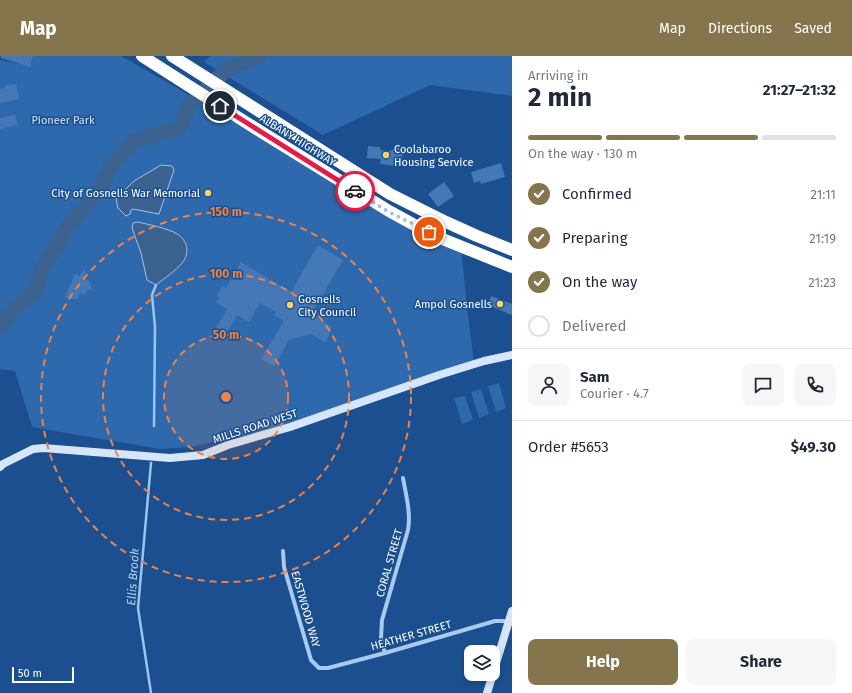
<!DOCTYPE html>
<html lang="en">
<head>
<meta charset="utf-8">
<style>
  body { margin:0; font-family:"Fira Sans",sans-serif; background:#f6f6f7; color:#1f2937; height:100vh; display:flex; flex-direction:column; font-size:15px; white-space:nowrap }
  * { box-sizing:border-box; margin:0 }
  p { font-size:13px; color:#747a83 }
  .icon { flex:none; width:22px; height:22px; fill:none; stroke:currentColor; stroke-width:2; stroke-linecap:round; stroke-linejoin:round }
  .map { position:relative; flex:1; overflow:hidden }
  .panel { display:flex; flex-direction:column; background:#fff; width:340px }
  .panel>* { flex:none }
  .controls { position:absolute; left:464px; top:589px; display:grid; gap:8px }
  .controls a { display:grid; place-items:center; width:36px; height:36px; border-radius:8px; background:#fff; box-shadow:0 2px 6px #0003; font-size:20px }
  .scale { position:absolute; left:12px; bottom:10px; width:62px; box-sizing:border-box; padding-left:4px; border:2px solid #fff; border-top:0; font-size:11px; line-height:14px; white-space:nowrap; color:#fff; -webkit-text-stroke:3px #1b4f8f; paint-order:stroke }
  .pin { position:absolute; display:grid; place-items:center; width:34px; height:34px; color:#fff; margin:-17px; border:2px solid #fff; border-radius:50%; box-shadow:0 1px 4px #0007 }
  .courier { position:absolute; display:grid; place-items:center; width:40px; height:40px; margin:-20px; border:3px solid #e11d48; border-radius:50%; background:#fff; color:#222; box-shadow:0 1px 5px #0007 }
  .overview em { font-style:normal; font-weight:700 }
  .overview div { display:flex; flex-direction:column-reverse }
  .overview { display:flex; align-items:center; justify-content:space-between; height:68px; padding:0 16px }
  h1 { font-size:26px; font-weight:700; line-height:30px }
  .bar { display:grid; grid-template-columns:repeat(4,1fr); gap:6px 4px; align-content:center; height:48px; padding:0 16px }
  .bar i { height:5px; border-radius:3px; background:#e0e1e3 }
  .bar .selected { background:#84754c }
  .bar p { grid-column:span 4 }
  .line { display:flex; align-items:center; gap:10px; padding:0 16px; border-top:1px solid #e0e1e3 }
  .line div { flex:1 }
  .round { display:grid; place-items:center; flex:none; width:42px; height:42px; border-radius:8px; background:#f6f6f7 }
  ol { padding:0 16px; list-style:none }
  li { display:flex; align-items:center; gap:12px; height:44px }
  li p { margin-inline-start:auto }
  li .icon { padding:4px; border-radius:50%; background:#84754c; color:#fff; stroke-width:4 }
  li:last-child { color:#747a83 }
  li i { width:22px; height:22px; border:2px solid #e0e1e3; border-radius:50% }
  .primary-button { display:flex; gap:8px; margin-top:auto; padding:8px 16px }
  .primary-button a { flex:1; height:46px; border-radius:8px; background:#84754c; color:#fff; font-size:16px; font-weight:700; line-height:46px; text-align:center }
  .primary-button a+a { background:#f6f6f7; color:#1f2937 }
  header { display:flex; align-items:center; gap:24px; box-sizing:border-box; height:56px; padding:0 20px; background:#84754c; color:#fff }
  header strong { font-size:19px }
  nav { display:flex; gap:22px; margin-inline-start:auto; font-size:14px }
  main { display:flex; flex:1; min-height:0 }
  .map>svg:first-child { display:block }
  .green { fill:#2e69ad }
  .water { fill:#3c6290; stroke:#9cc4f0 }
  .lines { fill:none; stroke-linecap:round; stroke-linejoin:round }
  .stream { stroke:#9cc4f0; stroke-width:2.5 }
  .river { stroke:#3c6290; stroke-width:15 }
  .building { fill:#4478b7 }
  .street { stroke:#a9c9ee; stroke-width:4 }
  .secondary { stroke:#d6e6fa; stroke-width:8 }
  .highway { stroke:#fff; stroke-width:12 }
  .done { stroke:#afc1d8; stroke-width:4; stroke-dasharray:0 7.2 }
  .route { stroke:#e11d48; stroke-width:5 }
  .ring { fill:none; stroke:#ee8249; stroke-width:2; stroke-dasharray:7 5 }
  .poi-dot { fill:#ffd166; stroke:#1b4f8f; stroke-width:1.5 }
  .labels { text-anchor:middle; stroke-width:3; stroke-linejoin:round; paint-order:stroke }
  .park-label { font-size:11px; fill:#cfe3fa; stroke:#1b4f8f }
  .street-label { font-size:11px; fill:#fff; stroke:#1b4f8f }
  .poi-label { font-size:11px; fill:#fff; stroke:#1b4f8f; text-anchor:start }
  .water-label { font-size:12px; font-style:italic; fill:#b5d3f5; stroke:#1b4f8f }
  .centre { fill:#ee8249; stroke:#1b4f8f; stroke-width:2 }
  .ring-label { font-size:12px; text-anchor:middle; font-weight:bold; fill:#ee8249; stroke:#1b4f8f; stroke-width:3; stroke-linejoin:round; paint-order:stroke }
</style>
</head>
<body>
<header>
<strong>Map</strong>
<nav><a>Map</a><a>Directions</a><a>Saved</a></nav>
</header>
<main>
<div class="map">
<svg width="512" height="637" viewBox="0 0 512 637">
  <rect width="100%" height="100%" fill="#1b4f8f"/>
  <path class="green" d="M33,0H121L429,176L461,190L467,252L474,306L272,374L189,391L160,393L32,371L15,315L0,313V4L30,10Z
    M210,0H512V40L430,29L323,79L204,6Z
    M499,327L506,352L496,356L488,330Z
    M481,333L489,358L479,362L471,336Z
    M465,340L473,364L462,368L454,342Z"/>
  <path class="water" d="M161,109L172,110L174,114L159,158L133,153L131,154L130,158L126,160L118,152L116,143L134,125Z
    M138,166C149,169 168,172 177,178C188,184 190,198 182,207C176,215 163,223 156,229L147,224L141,197L132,172L133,167Z"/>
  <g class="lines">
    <path class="stream" d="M154,370L155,271L152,239L156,229
      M151,637L138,552L151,407"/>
    <path class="river" d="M0,271L15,252L35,236L42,212L71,167L101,132L110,112L133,86L159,77L179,73L189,50L226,14L260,0"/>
  </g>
  <path class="building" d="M1,0H33L30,11L1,2Z
    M16,28L19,43L0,47V33L5,32L4,30Z
    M15,59L18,69L0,73V62Z
    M400,88L405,94L398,110L380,108L381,103L367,102L368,90L380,91V94L391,95Z
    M501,107L505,121L481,128L480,125L474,127L471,116Z
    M444,126L454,140L438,151L428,138Z
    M318,189L343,204L311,258L332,271L330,275H331L325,286L311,278L289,284L274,310L261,303L284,265L274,259L276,256L260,247L249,266L237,259L225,280L215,274L227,253L216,247L220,242L217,240L222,230L226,232L241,206L291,236Z
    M85,213L86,223L90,226L92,233L87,234L85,239L80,237L78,243H70L65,241L75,218L79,220Z
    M491,240L512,248V259L488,249Z"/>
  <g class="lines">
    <path class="street" d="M283,495L284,511L311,604L319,612H328L385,597L495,565H503L508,566
      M385,597L381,582L382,564L408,474C411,457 406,439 403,422"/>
    <path class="secondary" d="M0,411L3,408L33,393L43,392L170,402L203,399L228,389L290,371L439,319L484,305L512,299
      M493,617L512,555
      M487,637L493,618"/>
    <path class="highway" d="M142,0L247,67L389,155L420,172L445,184L512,211
      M172,0L390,138L446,166L477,180L512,194"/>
  </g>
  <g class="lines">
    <path class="done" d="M355,135L389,156L429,176"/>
    <path class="route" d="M220,50L355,135"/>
  </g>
  <circle cx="226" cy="341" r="62" fill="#ee8249" fill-opacity=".12"/>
  <g class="ring">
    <circle cx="226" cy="341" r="62"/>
    <circle cx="226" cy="341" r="123"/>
    <circle cx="226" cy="341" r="185"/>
  </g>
  <g class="poi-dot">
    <circle cx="386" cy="99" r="4"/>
    <circle cx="208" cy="137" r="4"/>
    <circle cx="500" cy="248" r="4"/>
    <circle cx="290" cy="249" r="4"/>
  </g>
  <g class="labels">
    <g class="park-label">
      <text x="63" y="68">Pioneer Park</text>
    </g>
    <g class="street-label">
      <text transform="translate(298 84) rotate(32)" y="4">ALBANY HIGHWAY</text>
      <text transform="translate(255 370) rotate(-18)" y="4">MILLS ROAD WEST</text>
      <text transform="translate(389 507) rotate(-74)" y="4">CORAL STREET</text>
      <text transform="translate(306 553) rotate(74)" y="4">EASTWOOD WAY</text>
      <text transform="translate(411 579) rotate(-16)" y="4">HEATHER STREET</text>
    </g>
    <g class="poi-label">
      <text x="394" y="97">Coolabaroo<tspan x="394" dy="13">Housing Service</tspan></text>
      <text x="200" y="141" text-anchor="end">City of Gosnells War Memorial</text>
      <text x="298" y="247">Gosnells<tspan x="298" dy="13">City Council</tspan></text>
      <text x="492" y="252" text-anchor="end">Ampol Gosnells</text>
    </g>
    <g class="water-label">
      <text transform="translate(133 521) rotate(-86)" y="4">Ellis Brook</text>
    </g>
  </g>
  <circle cx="226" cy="341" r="6" class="centre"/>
  <g class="ring-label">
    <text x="226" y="160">150 m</text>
    <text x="226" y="222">100 m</text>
    <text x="226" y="283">50 m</text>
  </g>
</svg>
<div class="controls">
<a><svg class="icon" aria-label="layers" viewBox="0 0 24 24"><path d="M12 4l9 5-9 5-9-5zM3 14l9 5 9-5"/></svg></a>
</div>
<div class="scale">50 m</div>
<div class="pin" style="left:429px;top:176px;background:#ea580c"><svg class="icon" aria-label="bag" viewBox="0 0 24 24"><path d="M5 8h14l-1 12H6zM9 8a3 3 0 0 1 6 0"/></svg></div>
<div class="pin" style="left:220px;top:50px;background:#1f2937"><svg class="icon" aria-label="home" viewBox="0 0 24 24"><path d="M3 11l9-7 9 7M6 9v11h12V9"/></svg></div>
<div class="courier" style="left:355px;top:135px"><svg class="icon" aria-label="car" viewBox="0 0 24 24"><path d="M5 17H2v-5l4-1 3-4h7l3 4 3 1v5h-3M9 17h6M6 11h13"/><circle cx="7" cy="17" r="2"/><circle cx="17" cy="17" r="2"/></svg></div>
</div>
<section class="panel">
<div class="overview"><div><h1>2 min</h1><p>Arriving in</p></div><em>21:27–21:32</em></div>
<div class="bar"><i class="selected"></i><i class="selected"></i><i class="selected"></i><i></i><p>On the way · 130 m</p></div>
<ol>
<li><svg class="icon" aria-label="check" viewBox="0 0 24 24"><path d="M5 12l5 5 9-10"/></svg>Confirmed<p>21:11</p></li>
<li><svg class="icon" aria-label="check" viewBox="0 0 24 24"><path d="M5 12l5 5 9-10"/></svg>Preparing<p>21:19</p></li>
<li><svg class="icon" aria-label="check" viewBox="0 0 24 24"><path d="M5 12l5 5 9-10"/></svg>On the way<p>21:23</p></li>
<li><i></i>Delivered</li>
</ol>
<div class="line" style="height:72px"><a class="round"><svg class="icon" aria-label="person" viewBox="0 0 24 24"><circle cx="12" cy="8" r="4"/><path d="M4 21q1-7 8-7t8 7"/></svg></a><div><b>Sam</b><p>Courier · 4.7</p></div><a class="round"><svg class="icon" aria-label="chat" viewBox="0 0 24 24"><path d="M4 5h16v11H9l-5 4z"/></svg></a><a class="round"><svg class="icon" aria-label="phone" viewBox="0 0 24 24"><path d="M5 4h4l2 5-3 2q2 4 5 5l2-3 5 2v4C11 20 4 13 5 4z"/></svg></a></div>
<div class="line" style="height:52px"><div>Order #5653</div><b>$49.30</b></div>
<div class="primary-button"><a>Help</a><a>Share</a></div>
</section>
</main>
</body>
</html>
